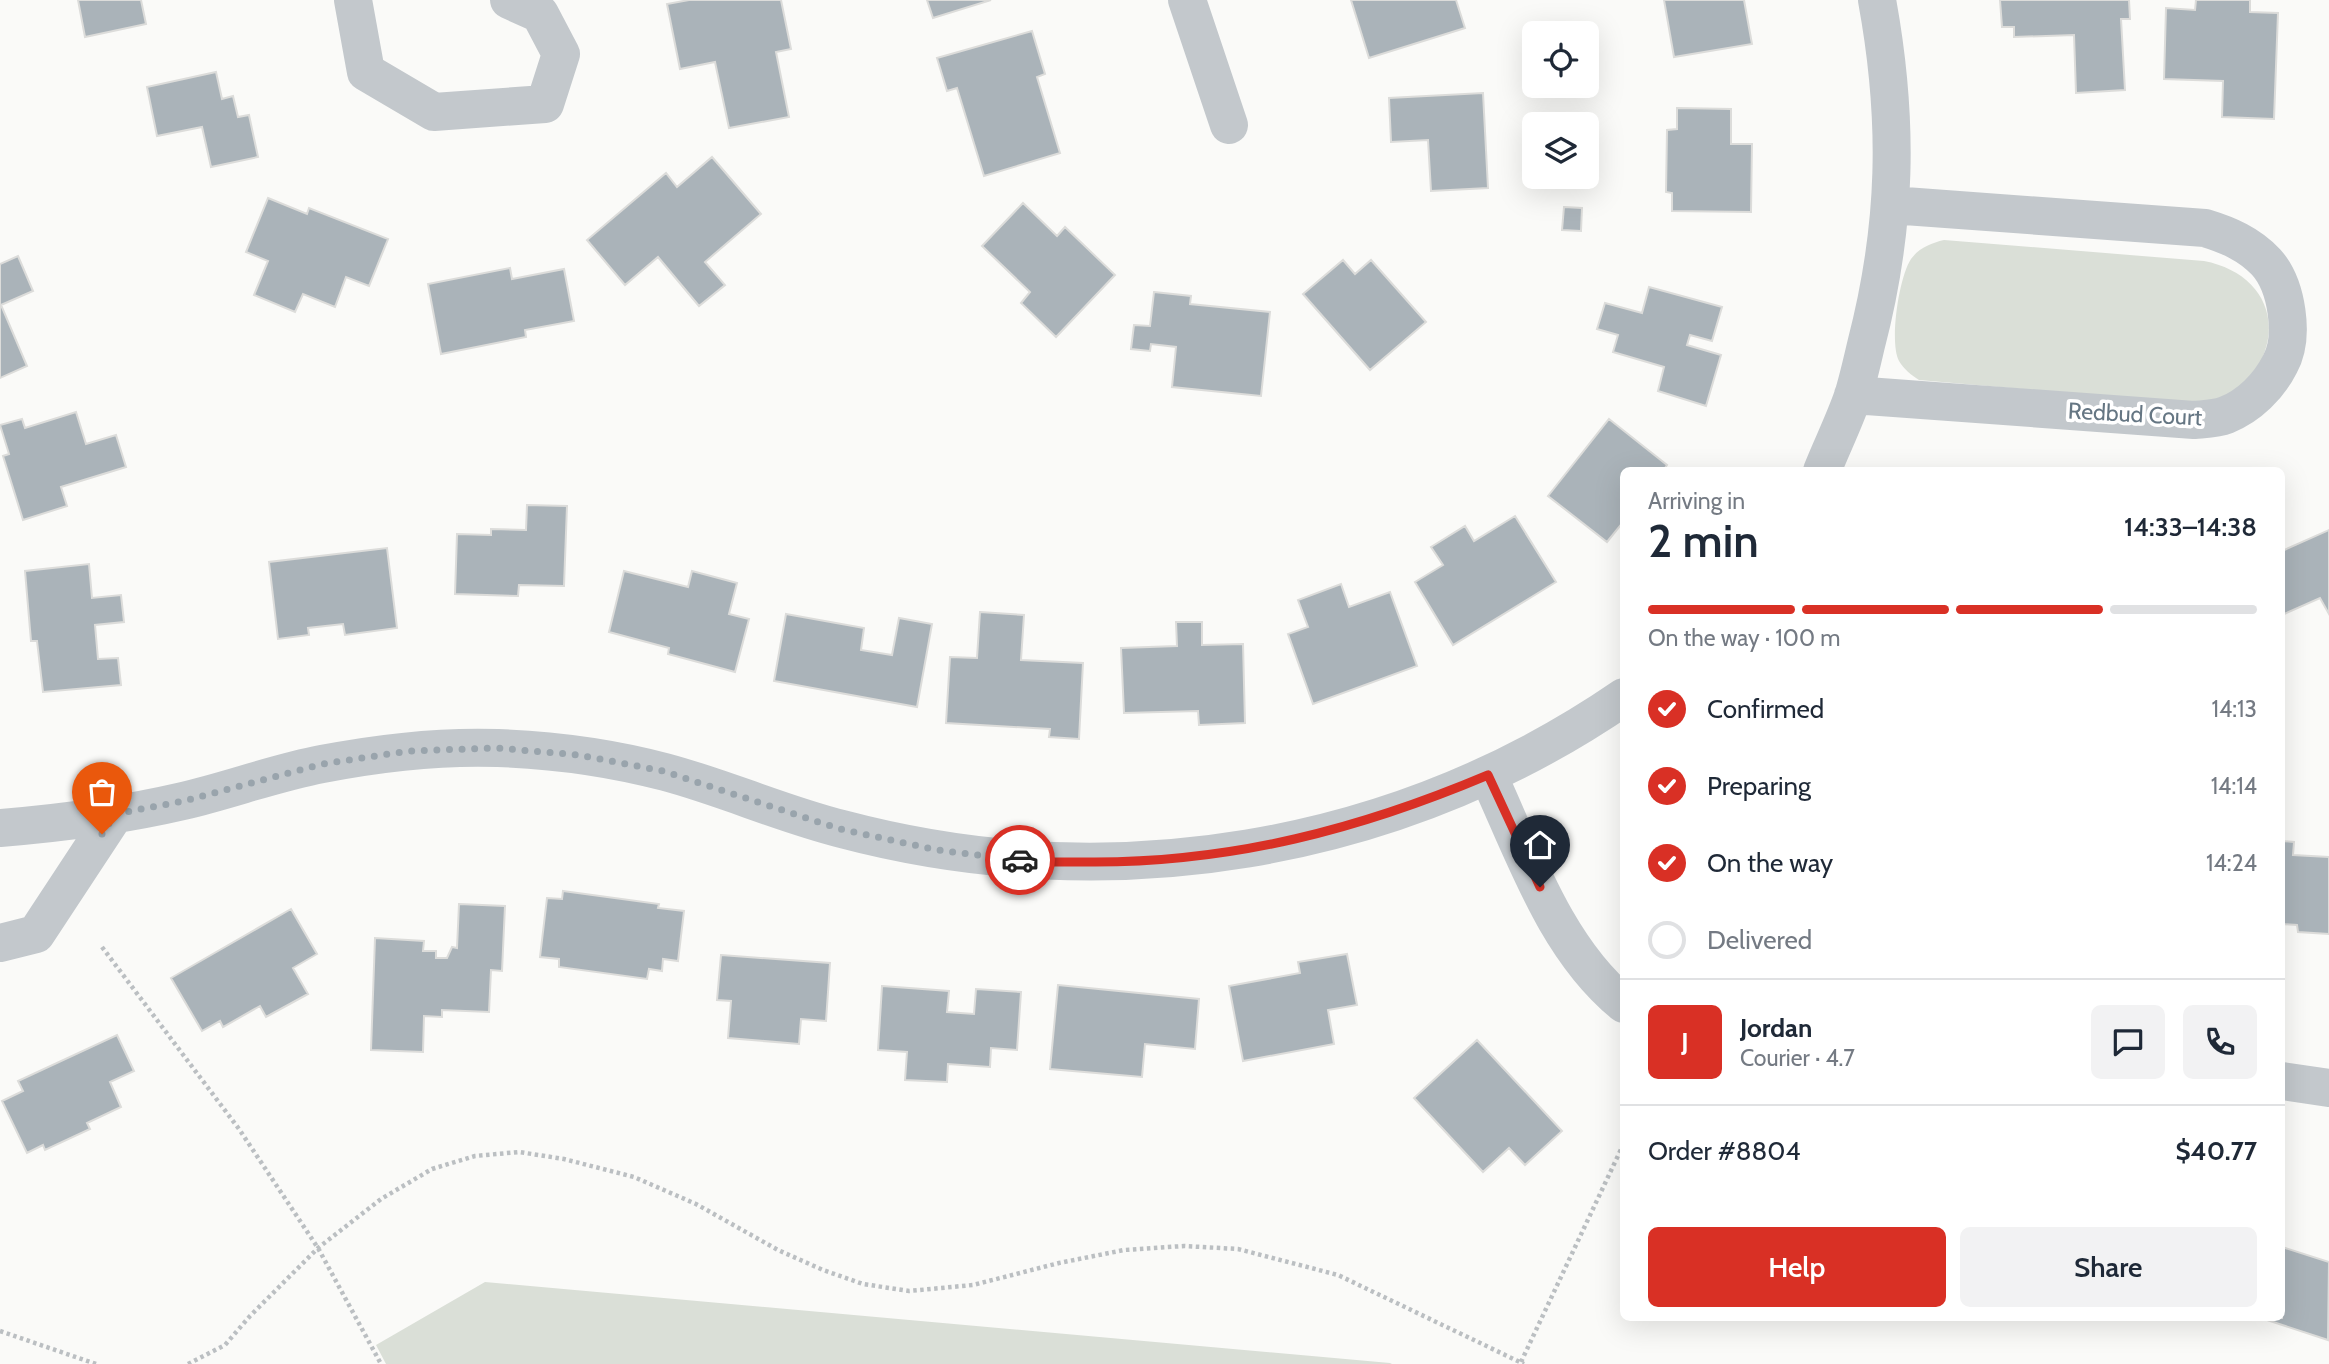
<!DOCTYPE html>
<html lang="en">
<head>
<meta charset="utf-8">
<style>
  body { margin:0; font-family:Cabin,sans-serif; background:#f2f2f3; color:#1f2937; height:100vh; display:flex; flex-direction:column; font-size:26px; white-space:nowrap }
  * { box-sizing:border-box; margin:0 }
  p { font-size:23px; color:#747a83 }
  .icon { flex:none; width:38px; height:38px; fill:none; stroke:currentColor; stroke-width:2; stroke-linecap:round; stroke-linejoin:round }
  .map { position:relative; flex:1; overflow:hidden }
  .drawer { position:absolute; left:1620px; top:467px; width:665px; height:854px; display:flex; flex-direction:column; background:#fff; border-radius:10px; box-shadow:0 7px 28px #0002 }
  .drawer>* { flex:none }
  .fabs { position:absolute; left:1522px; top:21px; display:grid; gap:14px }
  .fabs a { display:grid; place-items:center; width:77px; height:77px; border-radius:10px; background:#fff; box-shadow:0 7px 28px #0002; font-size:35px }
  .pin { position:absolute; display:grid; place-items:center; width:60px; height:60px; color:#fff; margin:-72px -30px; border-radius:50% 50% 50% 0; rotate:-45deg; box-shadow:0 0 7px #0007 }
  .pin .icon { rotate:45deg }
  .courier { position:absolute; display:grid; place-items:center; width:70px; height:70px; margin:-35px; border:5px solid #d93025; border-radius:50%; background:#fff; color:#222; box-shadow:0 2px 9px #0007 }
  .headline em { font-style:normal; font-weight:600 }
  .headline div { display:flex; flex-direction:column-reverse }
  .headline { display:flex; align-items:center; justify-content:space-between; height:119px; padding:0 28px }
  h1 { font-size:46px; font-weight:600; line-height:52px }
  .bar { display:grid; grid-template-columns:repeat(4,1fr); gap:10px 7px; align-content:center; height:84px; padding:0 28px }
  .bar i { height:9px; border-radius:5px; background:#e0e1e3 }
  .bar .selected { background:#d93025 }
  .bar p { grid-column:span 4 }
  .line { display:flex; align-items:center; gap:18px; padding:0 28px; border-top:2px solid #e0e1e3 }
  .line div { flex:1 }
  .round { display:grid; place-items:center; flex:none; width:74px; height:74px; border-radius:10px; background:#f2f2f3 }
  ol { padding:0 28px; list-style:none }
  li { display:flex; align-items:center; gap:21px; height:77px }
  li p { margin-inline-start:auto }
  li .icon { padding:7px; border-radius:50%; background:#d93025; color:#fff; stroke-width:4 }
  li:last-child { color:#747a83 }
  li i { width:38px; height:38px; border:4px solid #e0e1e3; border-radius:50% }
  .button { display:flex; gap:14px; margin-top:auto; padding:14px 28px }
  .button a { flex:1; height:80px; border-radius:10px; background:#d93025; color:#fff; font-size:28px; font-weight:600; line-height:80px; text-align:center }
  .button a+a { background:#f2f2f3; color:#1f2937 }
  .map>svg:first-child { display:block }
  .green { fill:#dadfd7 }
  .building { fill:#aab3b9; stroke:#dcdcda; stroke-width:2 }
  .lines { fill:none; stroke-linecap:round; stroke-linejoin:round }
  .path { stroke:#bbbfc2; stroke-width:4.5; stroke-dasharray:3.5 3.5; stroke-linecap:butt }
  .street { stroke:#c3c8cc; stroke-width:38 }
  .done { stroke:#99a4ac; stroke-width:7; stroke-dasharray:0 12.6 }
  .route { stroke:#d93025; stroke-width:9 }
  .labels { text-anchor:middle; stroke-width:7; stroke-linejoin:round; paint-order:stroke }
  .street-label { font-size:23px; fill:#657683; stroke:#fff }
</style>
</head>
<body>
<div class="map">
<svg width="2329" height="1364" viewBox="0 0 2329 1364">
  <rect width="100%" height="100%" fill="#fafaf8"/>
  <path class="green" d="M1944,240L2204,261C2257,271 2285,315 2259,365C2252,378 2239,391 2224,398C2215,401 2202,402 2192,404L1919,380C1911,375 1904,369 1899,361C1889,342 1899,277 1911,259C1919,248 1931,243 1944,240Z
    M485,1282L1390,1363L1392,1364H386L376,1345Z"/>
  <path class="building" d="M78,0H141L146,24L85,37Z
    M689,0H781L791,49L776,52L789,117L729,128L715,62L680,69L667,4Z
    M927,0H991L933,18Z
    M1351,0H1456L1465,28L1369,58Z
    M1664,0H1744L1752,44L1674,57Z
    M2000,0H2129L2130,19H2121L2125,90L2076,93L2074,35L2014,37V27H2002Z
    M2196,0H2250V12L2278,13L2274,119L2222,117L2223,81L2164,79L2166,8L2195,10Z
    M1032,31L1045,74L1037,77L1060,153L984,176L957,88L947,91L937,58Z
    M216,72L222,99L233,96L238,117L249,115L258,157L211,167L202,127L157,136L147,87Z
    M1483,93L1488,188L1431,191L1428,140L1391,142L1389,98Z
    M1677,108L1731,109V144H1752L1751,212L1672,211V193L1666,192L1667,130L1677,129Z
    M712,157L761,214L705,262L725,285L699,306L658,257L625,285L587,240L666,173L677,187Z
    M268,198L307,214L309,208L388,239L369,286L346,277L335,307L303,294L295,312L254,295L268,261L246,252Z
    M1023,203L1057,236L1065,227L1115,275L1056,337L1021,303L1030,292L982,246Z
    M1564,207L1582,208L1581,231L1562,230Z
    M18,256L33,291L1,305L27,366L0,378V264Z
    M1343,260L1355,274L1371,260L1426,322L1370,370L1303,294Z
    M510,268L512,279L564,269L574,321L525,330L526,337L441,354L428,284Z
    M1649,287L1722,307L1712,341L1690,335L1687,345L1721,355L1706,406L1658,391L1664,367L1613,352L1618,335L1597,329L1605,303L1642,313Z
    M1154,292L1191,296L1190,304L1270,312L1261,396L1172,387L1176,347L1151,344L1150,351L1131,349L1134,325L1150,326Z
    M76,412L86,444L116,435L126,467L61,487L67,506L23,520L3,456L9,454L0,425L22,419L25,428Z
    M1609,419L1667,465L1663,471H1624V521L1607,542L1548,496Z
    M527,505L567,506L564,586L519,585L518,596L455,594L457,534L491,535V529L526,530Z
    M1515,516L1556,582L1453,645L1415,582L1443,565L1431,547L1465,526L1474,541Z
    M2329,530V614L2320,598L2282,615V551Z
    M387,548L397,628L345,635L343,624L308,628L309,635L278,639L269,562Z
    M89,564L92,598L121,595L124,622L95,625L98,659L118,658L121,685L43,692L37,641H31L25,571Z
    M624,571L688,587L692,571L737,583L729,614L749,619L735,672L668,654L669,648L609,632Z
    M1341,584L1349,607L1390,592L1417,666L1313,704L1288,634L1308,627L1298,600Z
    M980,612L1024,615L1021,660L1083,663L1079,739L1049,737L1050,729L946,723L950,657L977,658Z
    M786,614L864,628L861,650L892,655L899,618L932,624L917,707L774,681Z
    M1176,622H1202V645L1243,644L1245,723L1199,725L1198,711L1124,713L1121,648L1177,646Z
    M2282,841L2294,842L2293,855L2329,857V934L2298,932L2297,925L2282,924Z
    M563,891L659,904L658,908L684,911L678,961L663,959L662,971L649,969L647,979L559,967V959L540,957L547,898L562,899Z
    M459,904L505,906L502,971L491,970L489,1012L442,1010V1017L424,1016L423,1052L371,1050L375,938L424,941L423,951H436V958H447L452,947L457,948Z
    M291,909L317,954L293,968L308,994L266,1017L260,1006L223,1027L220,1021L202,1031L171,978Z
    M1347,954L1357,1005L1328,1010L1334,1044L1243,1061L1229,986L1300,973L1298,962Z
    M721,955L830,963L826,1021L801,1019L799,1044L728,1038L731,1001L717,1000Z
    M1058,985L1199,999L1195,1049L1145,1044L1142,1077L1050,1069Z
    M882,986L949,991L947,1012L974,1014L976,989L1021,992L1017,1050L991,1048L990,1067L948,1064L947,1082L905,1080L907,1052L878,1050Z
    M117,1035L134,1071L110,1082L121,1107L87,1123L90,1129L45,1150L43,1145L27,1153L2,1101L23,1091L18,1081Z
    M1477,1040L1562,1131L1525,1165L1509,1148L1483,1172L1414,1098Z
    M2282,1247L2329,1262L2328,1340L2261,1318H2282Z"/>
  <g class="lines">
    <path class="path" d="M102,947L239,1129L318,1248L381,1364
      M0,1331L96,1364
      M1521,1362L1624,1143
      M188,1364L225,1345L250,1316L318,1248L381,1199L432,1169L475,1156L519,1152L564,1159L634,1177L696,1204L778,1250L823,1270L863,1284L909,1291L973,1285L1059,1263L1124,1250L1184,1246L1238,1249L1338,1275L1524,1364"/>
    <path class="street" d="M353,0L366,72L434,112L545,104L561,54L540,14L509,0
      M1187,0L1229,125
      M1853,395L2194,420C2204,419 2216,419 2226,415C2249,406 2269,386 2280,364C2295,337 2287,285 2266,262C2249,244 2228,235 2205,228L1891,205
      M1822,471C1832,446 1844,422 1853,396C1858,380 1862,362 1866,345C1897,226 1899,120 1877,0
      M1488,775C1524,853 1556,949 1624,1004
      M0,828C62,823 123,815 183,801C230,790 275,773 322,764C379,753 440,746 498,748C553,750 612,758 665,772C725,788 782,814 842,829C1110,900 1395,854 1624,697
      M0,943L36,934L115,814
      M2282,1081L2329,1088"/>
  </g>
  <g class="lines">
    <path class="done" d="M102,834L115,814L184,801L322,764L409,751L497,748L579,755L663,771L840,829L937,850L1020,860"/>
    <path class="route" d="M1020,860C1045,863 1070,862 1095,862C1234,862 1360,829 1488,775L1540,887"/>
  </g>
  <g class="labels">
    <g class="street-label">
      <text transform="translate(2135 414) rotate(3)" y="8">Redbud Court</text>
    </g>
  </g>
</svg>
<div class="fabs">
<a><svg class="icon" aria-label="locate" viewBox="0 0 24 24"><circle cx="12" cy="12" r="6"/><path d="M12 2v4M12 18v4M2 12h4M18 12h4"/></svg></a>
<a><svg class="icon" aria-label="layers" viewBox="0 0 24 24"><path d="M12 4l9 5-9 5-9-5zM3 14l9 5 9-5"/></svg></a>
</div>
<div class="pin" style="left:102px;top:834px;background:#ea580c"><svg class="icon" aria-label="bag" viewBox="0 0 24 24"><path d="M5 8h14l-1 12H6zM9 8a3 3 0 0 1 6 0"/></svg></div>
<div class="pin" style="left:1540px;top:887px;background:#1f2937"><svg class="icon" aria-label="home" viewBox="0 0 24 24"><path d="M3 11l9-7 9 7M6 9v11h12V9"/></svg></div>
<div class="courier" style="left:1020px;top:860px"><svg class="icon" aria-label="car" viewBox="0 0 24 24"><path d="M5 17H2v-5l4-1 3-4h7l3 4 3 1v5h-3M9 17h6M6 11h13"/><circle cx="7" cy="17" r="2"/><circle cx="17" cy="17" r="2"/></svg></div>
<section class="drawer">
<div class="headline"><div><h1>2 min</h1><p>Arriving in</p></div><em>14:33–14:38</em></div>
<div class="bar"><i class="selected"></i><i class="selected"></i><i class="selected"></i><i></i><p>On the way · 100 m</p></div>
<ol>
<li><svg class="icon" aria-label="check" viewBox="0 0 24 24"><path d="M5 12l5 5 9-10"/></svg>Confirmed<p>14:13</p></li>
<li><svg class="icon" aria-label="check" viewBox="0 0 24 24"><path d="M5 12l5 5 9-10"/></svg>Preparing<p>14:14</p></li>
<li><svg class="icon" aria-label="check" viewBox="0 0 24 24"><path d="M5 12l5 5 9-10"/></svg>On the way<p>14:24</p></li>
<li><i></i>Delivered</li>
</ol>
<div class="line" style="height:126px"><b class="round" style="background:#d93025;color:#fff">J</b><div><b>Jordan</b><p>Courier · 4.7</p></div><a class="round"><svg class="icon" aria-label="chat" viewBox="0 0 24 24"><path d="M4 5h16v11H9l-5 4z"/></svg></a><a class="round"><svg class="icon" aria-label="phone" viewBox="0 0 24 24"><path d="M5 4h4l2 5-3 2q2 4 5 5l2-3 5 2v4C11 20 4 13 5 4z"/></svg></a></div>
<div class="line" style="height:91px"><div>Order #8804</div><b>$40.77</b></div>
<div class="button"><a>Help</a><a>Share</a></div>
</section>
</div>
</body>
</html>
